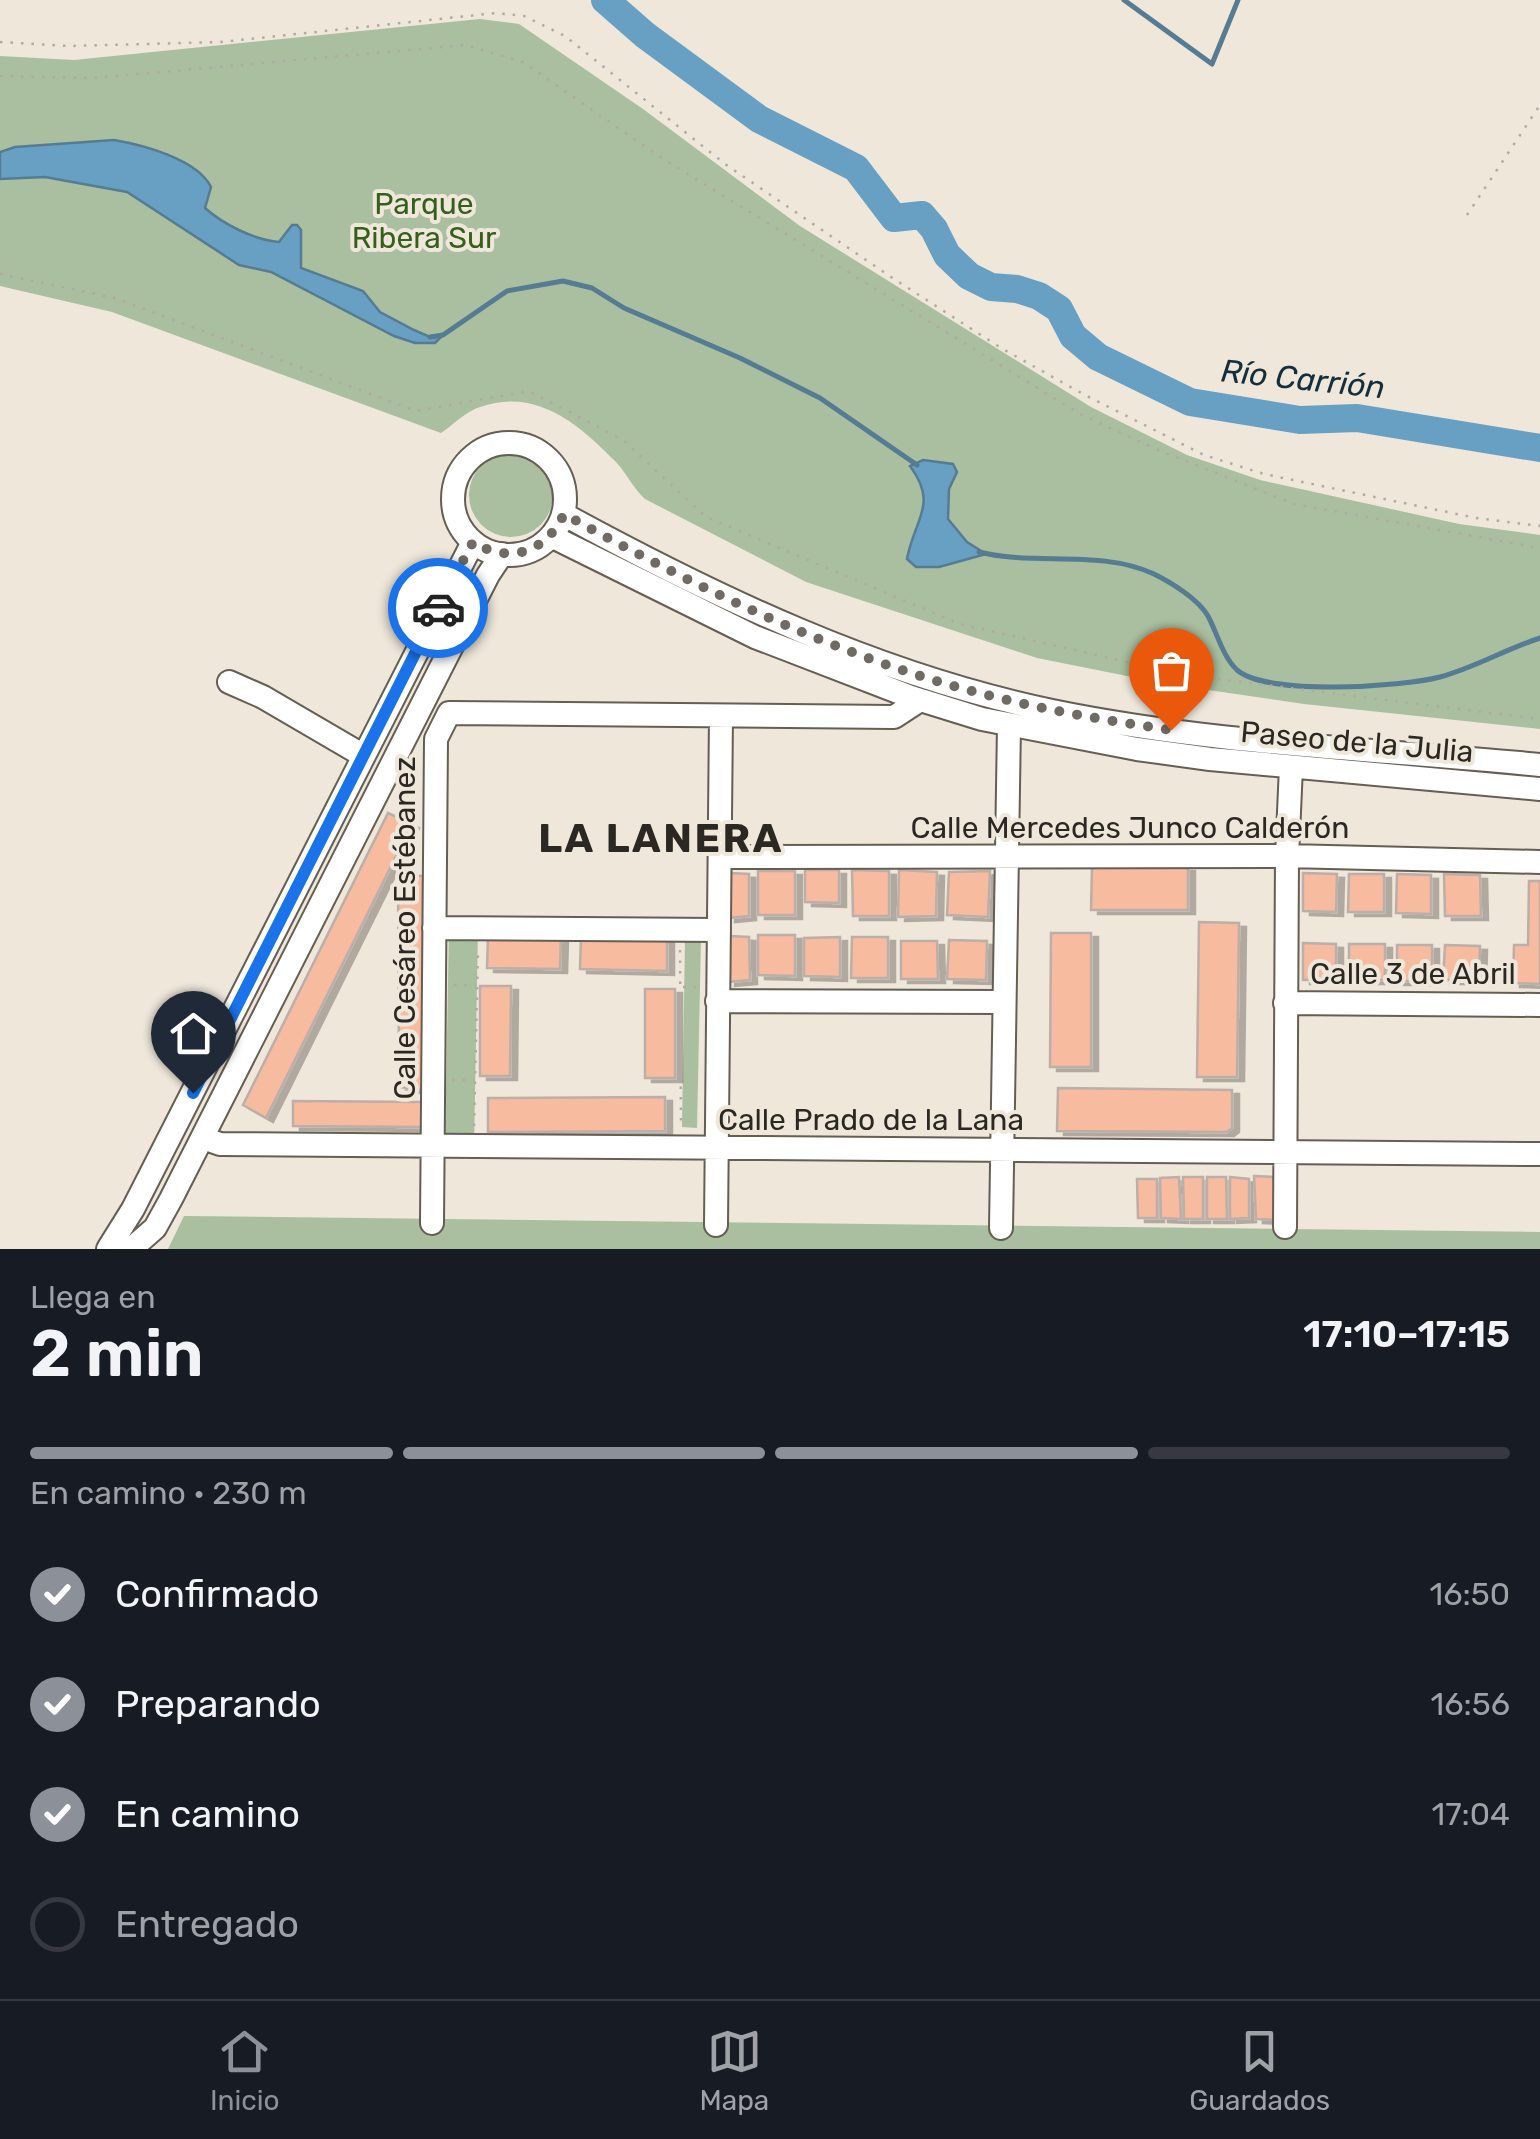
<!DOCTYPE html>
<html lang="es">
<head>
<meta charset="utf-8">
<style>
  body { margin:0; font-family:Rubik,sans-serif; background:#242831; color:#f1f3f6; height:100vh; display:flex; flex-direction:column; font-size:38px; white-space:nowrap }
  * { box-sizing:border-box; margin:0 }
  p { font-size:32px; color:#9ea1a6 }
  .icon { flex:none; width:55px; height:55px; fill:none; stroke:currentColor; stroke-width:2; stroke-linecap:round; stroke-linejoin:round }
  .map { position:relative; height:1249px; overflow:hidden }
  .details { display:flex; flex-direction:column; background:#171b24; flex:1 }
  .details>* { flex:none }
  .pin { position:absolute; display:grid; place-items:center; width:85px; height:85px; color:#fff; margin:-102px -42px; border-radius:50% 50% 50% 0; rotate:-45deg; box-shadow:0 0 10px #0007 }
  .pin .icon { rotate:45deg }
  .courier { position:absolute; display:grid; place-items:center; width:100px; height:100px; margin:-50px; border:8px solid #1a73e8; border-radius:50%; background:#fff; color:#222; box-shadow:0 2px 12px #0007 }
  .overview em { font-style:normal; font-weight:600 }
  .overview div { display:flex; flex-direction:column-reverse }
  .overview { display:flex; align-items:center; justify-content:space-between; height:170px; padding:0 30px }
  h1 { font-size:65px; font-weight:600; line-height:75px }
  .bar { display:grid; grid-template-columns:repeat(4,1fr); gap:15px 10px; align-content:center; height:120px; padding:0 30px }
  .bar i { height:12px; border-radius:8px; background:#363941 }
  .bar .active { background:#8c9099 }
  .bar p { grid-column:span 4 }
  ol { padding:0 30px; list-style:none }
  li { display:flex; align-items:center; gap:30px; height:110px }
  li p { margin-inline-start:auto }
  li .icon { padding:10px; border-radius:50%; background:#8c9099; color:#fff; stroke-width:4 }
  li:last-child { color:#9ea1a6 }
  li i { width:55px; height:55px; border:5px solid #363941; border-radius:50% }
  .tab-bar { display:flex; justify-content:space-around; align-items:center; height:140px; border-top:2px solid #363941; background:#171b24; font-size:28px; color:#9ea1a6 }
  .tab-bar a { display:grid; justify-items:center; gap:5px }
  .tab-bar .active { color:#8c9099 }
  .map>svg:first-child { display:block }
  .green { fill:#a9bfa0 }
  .water { fill:#67a0c3; stroke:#557c93; stroke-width:2.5 }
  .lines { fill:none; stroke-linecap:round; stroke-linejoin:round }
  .stream { stroke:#557c93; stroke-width:5 }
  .river { stroke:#67a0c3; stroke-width:28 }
  .building { fill:#f7bb9f; stroke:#bcaea8; stroke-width:2.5; filter:url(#shadow) }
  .minor-casing { stroke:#645e53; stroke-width:26 }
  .path { stroke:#b0aaa0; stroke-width:2.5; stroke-dasharray:2.5 8; stroke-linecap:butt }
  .minor { stroke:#fff; stroke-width:22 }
  .done { stroke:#6f6b64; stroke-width:10; stroke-dasharray:0 18 }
  .route { stroke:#1a73e8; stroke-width:12 }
  .labels { text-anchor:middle; stroke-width:8; stroke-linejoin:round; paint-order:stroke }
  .park-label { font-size:30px; fill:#34601c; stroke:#eee7da }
  .street-label { font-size:30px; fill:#2b2824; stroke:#eee7da }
  .water-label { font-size:32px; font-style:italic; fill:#132e3d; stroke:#eee7da }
  .district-label { font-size:40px; font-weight:bold; letter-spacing:2.5px; fill:#2b2824; stroke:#eee7da }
</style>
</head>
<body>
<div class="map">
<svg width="1540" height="1249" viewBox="0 0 1540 1249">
  <defs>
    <filter id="shadow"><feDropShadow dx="7" dy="4" stdDeviation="0" flood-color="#0004"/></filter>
  </defs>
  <rect width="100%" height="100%" fill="#eee7da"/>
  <path class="green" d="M480,19L519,24L643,109L800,226L1091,407L1187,455L1260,480L1459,524L1540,535V729L1304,704L1167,684L1037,658L806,582L645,499C633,488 627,474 616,462C579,424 536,387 480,407C466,411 453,425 441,433L112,312L0,286V56L74,60Z
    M469 495a42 42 0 1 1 84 0a42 42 0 1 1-84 0Z
    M449,928H478L474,1147H445Z
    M685,939H701L697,1128L682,1127Z
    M184,1216L1540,1232V1249H168Z"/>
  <path class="water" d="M114,140C143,145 197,159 211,187L205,208C223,224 254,240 279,242L292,225H297L301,230V268L363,291L380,312L414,330L430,337L443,335L435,343H415L394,336L271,272L239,265L127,192L45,177L0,179V152L15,147Z
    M923,460L953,464L957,472L949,489L948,519L967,542L986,554L939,567H916L907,559C914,519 939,505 910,466Z"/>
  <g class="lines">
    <path class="stream" d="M1124,0L1212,64L1238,0
      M430,337L443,335L507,291L563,281L592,288L624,308L740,358L820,398L917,465
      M979,552C1035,566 1100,549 1154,574C1172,583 1198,599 1208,616C1217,633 1223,657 1237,670C1267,696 1402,687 1440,677C1474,668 1506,649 1540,638"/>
    <path class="river" d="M605,0L645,35L759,119L856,168L894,218L922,215L934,229L947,255L969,276L991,287L1017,289L1039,296L1059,309L1073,336L1098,357L1190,402L1300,420L1357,418L1540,448"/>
  </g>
  <path class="building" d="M388,813L412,824L266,1118L243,1105Z
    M1092,866L1188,867V910H1091Z
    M805,870H839V903L805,902Z
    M852,870L889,871V916H853Z
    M899,870L937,872L936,916L898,917Z
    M758,871H795V915H758Z
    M990,871L988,917L947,915L949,872Z
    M730,873L749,874V916L728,918Z
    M1303,873L1337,874L1336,912L1303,911Z
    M1349,874H1384V912H1348Z
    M1397,874L1431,875V914L1396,913Z
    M1444,874L1480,875L1481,916H1445Z
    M398,875L423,876L422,1090L399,1087Z
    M1529,881H1540V984L1513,983L1514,945H1528Z
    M1199,922L1239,923L1237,1077H1197Z
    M1051,933H1091V1067H1050Z
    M581,935L667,937V971L580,969Z
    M758,935H795V976L758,975Z
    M488,936H561L560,969L487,968Z
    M730,936L749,937L750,980L728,982Z
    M840,937V977L804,976V938Z
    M852,937H888V978H851Z
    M949,940L987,941L986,980L947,979Z
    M901,941H937L938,979H901Z
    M1303,943L1336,944V979L1303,980Z
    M1349,944H1385V980H1349Z
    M1397,945H1432V981H1397Z
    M1445,945L1480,946L1479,980H1443Z
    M480,986H511L510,1076H480Z
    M645,989H675V1078H645Z
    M1058,1088L1232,1090V1128L1227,1132L1057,1131Z
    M665,1097V1131L488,1132V1098Z
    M293,1101L423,1102V1127L293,1126Z
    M1254,1176L1275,1177L1276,1220L1256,1219Z
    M1179,1177L1181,1219L1161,1218L1160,1178Z
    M1183,1177H1203V1219H1184Z
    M1207,1177H1226L1227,1219H1207Z
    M1230,1177L1249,1179V1218L1230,1219Z
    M1137,1179H1157V1218H1138Z"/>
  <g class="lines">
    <g class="minor-casing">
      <path id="minor" d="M453 499a56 56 0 1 1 112 0a56 56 0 1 1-112 0Z
        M563,514C717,598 879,675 1052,711C1212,744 1378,749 1540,765
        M551,536L755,637L911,697L982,719L1137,749L1210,759L1540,789
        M229,682L263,697L364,756
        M720,857L1287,856L1540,862
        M434,928L719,930
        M717,1001L1003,1002
        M1285,1003L1540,1005
        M203,1138L220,1144L1540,1154
        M432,1223L436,739L449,713L894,717L920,700
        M716,1225L721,716
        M1285,1227L1287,856L1291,767
        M1001,1228L1009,725
        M108,1249L133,1209L473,542
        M131,1249L155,1228L171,1199L488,575L502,554"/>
    </g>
    <path class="path" d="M0,42L69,46L221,42L496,13L524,16L565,36L725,164L891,277L1001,348L1083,394L1204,455L1264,474L1476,518L1540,526
      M0,76L93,78L466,45L523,62L660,157L1080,414L1158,450L1294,504L1540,548
      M1467,215L1540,105
      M0,274L115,298L416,411L529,391L623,440L706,517L960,624L1185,675L1540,719
      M680,950L681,1127
      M454,985H476
      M683,987H700
      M452,1080H474
      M474,1126L478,949"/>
    <use href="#minor" class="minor"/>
  </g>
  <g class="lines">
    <path class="done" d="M438,608L473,542C510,565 546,552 564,514C698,588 841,659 991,696C1050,711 1110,721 1171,730"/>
    <path class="route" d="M193,1093L438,608"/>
  </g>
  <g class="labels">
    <g class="park-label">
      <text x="424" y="214">Parque<tspan x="424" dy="34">Ribera Sur</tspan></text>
    </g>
    <g class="street-label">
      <text transform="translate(1357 742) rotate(5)" y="10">Paseo de la Julia</text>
      <text x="1130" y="838">Calle Mercedes Junco Calderón</text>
      <text transform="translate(405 928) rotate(-90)" y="10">Calle Cesáreo Estébanez</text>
      <text x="1413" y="984">Calle 3 de Abril</text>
      <text x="871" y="1130">Calle Prado de la Lana</text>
    </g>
    <g class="water-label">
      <text transform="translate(1303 379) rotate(6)" y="11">Río Carrión</text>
    </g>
    <g class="district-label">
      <text x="661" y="852">LA LANERA</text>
    </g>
  </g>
</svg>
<div class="pin" style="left:1171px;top:730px;background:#ea580c"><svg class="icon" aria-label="bag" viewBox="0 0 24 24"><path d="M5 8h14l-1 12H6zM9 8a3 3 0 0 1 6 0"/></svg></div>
<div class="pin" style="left:193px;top:1093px;background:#1f2937"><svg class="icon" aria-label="home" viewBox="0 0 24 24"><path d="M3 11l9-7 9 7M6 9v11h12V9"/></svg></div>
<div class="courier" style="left:438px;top:608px"><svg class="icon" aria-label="car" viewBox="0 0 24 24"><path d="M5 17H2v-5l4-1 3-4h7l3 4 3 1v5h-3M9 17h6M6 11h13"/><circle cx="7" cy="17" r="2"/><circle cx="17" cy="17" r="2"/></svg></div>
</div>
<section class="details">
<div class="overview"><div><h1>2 min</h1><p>Llega en</p></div><em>17:10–17:15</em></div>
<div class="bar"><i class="active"></i><i class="active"></i><i class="active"></i><i></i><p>En camino · 230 m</p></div>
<ol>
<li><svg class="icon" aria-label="check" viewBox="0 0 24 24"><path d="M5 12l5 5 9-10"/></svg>Confirmado<p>16:50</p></li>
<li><svg class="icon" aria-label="check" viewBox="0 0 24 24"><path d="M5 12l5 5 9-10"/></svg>Preparando<p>16:56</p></li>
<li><svg class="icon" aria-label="check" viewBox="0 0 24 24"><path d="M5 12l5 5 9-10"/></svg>En camino<p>17:04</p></li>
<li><i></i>Entregado</li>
</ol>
</section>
<nav class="tab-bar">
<a class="active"><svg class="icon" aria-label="home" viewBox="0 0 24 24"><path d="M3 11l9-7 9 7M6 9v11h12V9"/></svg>Inicio</a>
<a><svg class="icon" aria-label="map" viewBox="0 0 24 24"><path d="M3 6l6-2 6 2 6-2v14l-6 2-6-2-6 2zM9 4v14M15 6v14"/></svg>Mapa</a>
<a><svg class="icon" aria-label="saved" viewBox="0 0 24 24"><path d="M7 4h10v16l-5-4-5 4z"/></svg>Guardados</a>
</nav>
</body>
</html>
